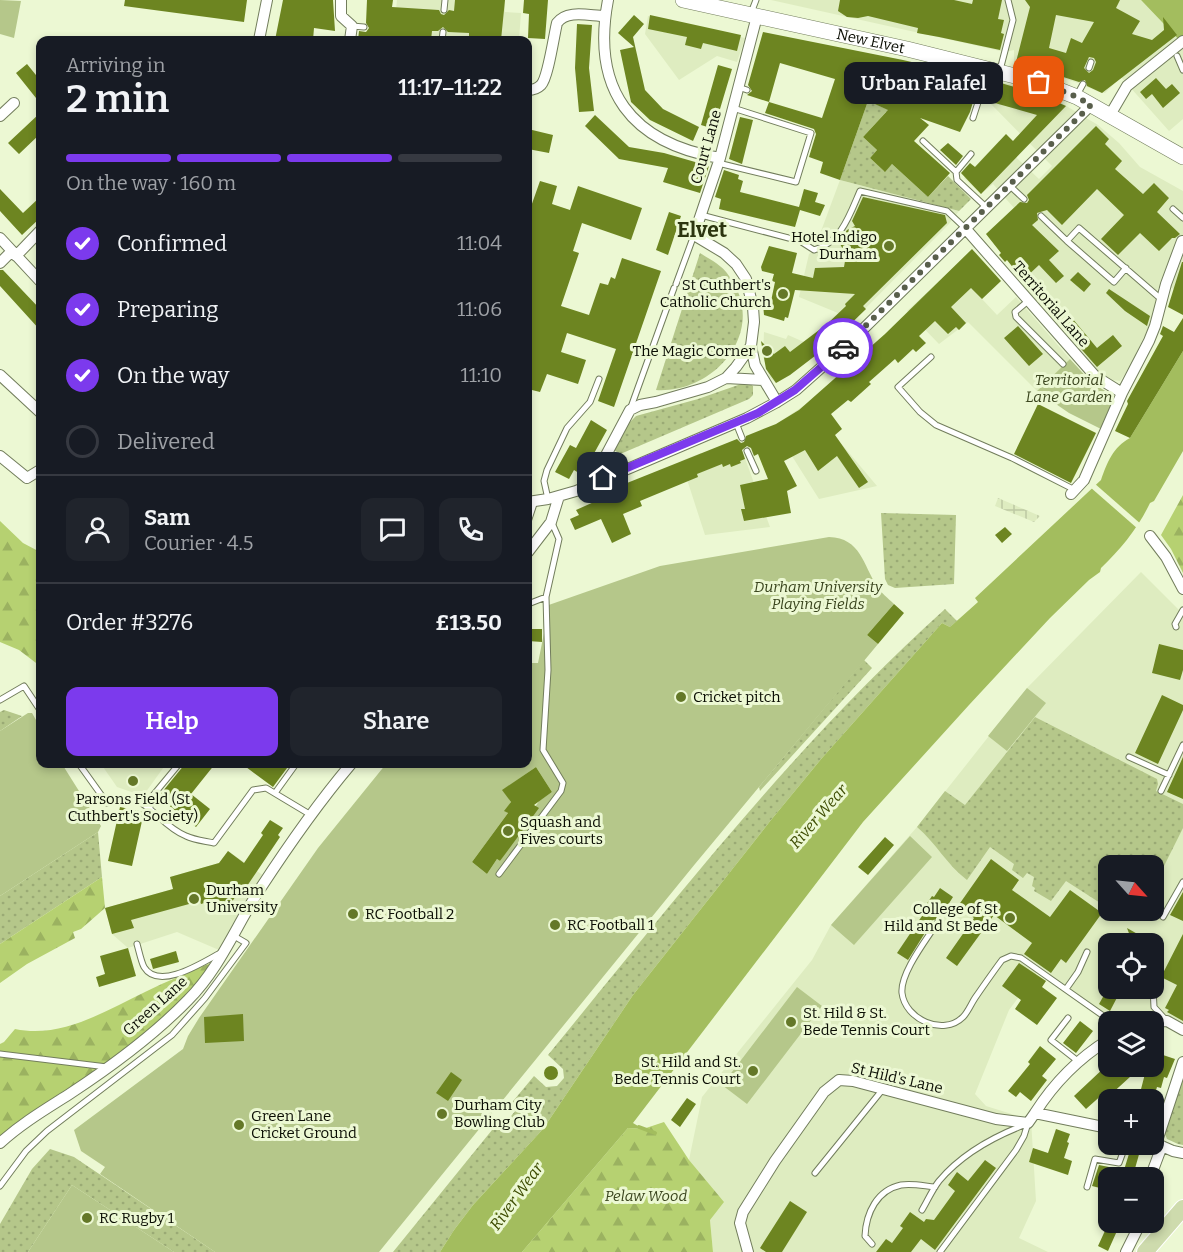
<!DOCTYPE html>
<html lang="en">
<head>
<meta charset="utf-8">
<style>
  body { margin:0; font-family:Bitter,serif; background:#20242c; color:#f1f3f6; height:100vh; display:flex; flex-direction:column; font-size:22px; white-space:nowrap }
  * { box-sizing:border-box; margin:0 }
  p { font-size:20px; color:#9ea1a6 }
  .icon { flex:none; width:33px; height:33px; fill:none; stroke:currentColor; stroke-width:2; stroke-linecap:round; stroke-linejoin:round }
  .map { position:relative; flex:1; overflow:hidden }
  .panel { position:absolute; left:36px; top:36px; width:496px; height:732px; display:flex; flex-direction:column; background:#171b24; border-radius:12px; box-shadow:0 3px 9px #0003 }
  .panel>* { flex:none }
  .needle { width:39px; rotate:117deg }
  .tools { position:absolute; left:1098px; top:855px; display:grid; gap:12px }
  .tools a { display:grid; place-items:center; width:66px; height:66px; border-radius:12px; background:#171b24; box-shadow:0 3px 9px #0003; font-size:30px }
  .pin { position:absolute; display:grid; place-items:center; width:51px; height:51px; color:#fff; margin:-26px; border-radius:12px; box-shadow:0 3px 9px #0006 }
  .courier { position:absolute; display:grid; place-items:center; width:60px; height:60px; margin:-30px; border:4px solid #7c3aed; border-radius:50%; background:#fff; color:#222; box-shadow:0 2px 8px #0007 }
  .bubble { position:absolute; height:42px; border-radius:12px; background:#171b24; box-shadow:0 3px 9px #0003; font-size:20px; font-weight:600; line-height:42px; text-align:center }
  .overview em { font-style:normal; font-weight:600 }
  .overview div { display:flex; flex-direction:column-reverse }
  .overview { display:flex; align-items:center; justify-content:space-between; height:102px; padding:0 30px }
  h1 { font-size:39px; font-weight:600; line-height:45px }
  .bar { display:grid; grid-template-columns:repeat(4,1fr); gap:9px 6px; align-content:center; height:72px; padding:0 30px }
  .bar i { height:8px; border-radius:4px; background:#363941 }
  .bar .current { background:#7c3aed }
  .bar p { grid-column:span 4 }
  .line { display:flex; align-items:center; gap:15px; padding:0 30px; border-top:2px solid #363941 }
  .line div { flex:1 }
  .round { display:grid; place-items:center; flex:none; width:63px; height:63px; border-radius:12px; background:#20242c }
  ol { padding:0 30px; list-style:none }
  li { display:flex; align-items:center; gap:18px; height:66px }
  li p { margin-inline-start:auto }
  li .icon { padding:6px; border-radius:50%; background:#7c3aed; color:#fff; stroke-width:4 }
  li:last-child { color:#9ea1a6 }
  li i { width:33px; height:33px; border:3px solid #363941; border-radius:50% }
  .cta { display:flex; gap:12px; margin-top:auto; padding:12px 30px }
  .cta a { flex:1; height:69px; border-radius:12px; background:#7c3aed; color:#fff; font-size:24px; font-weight:600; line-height:69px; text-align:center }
  .cta a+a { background:#20242c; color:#f1f3f6 }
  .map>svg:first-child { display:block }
  .built { fill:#deecc0; fill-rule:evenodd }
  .industrial { fill:url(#industrial-grid) }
  .grass { fill:url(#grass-dots) }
  .forest { fill:url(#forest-firs) }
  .park { fill:#b5c78a; fill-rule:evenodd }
  .water { fill:#a3bd5e }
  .pier { fill:#ecf8d3 }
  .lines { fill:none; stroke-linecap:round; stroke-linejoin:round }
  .stream { stroke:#a3bd5e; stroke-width:4 }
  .building { fill:#6d8521; fill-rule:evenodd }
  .lane-casing { stroke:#727d5c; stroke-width:7 }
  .street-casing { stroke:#727d5c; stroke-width:12 }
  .secondary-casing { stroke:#727d5c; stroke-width:16 }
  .primary-casing { stroke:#fff; stroke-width:18 }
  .lane { stroke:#fff; stroke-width:5 }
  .street { stroke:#fff; stroke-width:10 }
  .secondary { stroke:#fff; stroke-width:15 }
  .primary { stroke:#cedbad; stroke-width:16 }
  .done { stroke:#595f4c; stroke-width:6; stroke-dasharray:0 10.8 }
  .route { stroke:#7c3aed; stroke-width:8 }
  .poi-dot { fill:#647828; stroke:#ecf8d3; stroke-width:2 }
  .labels { text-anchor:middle; stroke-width:6; stroke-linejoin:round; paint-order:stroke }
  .street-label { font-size:15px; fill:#0a0d03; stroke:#ecf8d3 }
  .poi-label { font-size:15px; fill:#0a0d03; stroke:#ecf8d3; text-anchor:start }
  .park-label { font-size:15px; font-style:italic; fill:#3a451e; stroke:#ecf8d3 }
  .water-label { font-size:16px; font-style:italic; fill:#3d4c02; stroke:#ecf8d3 }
  .district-label { font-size:21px; font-weight:bold; fill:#2c350f; stroke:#ecf8d3 }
</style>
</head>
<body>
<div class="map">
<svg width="1183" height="1252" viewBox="0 0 1183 1252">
  <defs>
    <pattern id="industrial-grid" width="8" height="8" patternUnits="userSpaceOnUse" patternTransform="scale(1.5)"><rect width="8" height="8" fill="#deecc0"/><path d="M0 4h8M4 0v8" fill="none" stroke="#bdc9a3"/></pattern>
    <pattern id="grass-dots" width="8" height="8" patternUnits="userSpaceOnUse" patternTransform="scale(1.5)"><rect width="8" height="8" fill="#b5c78a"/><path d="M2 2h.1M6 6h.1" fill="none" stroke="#9aaa75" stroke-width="1.8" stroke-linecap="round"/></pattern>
    <pattern id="forest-firs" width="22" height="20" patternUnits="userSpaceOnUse" patternTransform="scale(1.5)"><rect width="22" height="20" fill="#b6d171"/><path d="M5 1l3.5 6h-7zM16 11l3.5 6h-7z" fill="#9bb260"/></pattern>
  </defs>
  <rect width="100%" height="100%" fill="#ecf8d3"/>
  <path class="built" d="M397,0H505V12L521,13L519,40H393Z
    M771,0H1141L1183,44V119L1169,131L1121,77L1105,93L1099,92L1078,83L1014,62V50L1005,52Z
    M648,16L745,38L737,62L717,56L679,80L645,34Z
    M994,81L1014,85L1053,98L1098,125L1119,143L1140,167L1183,191V294L1170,287L1158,288L1153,318L1129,368L1120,381L1113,380L1094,369L1023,286V280L986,234L1014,208L993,184L981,194L964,178L999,141L1039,179L1052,166L988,101Z
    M840,180L959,211L948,225L850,324L838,313L799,297L809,254L814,250Z
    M953,268L997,315L1016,297L1070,359L1037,391L968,322L939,344L907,311Z
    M764,332L786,339L788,335L804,342L819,352L790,375L776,383L769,377L763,356Z
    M808,403L834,435L877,486L819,499L790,453L776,424Z
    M738,439L770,527L705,535L681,461L701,453L707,469L716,448Z
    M1141,572L1181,612L1183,616V1027L1163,1018H1140L1127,1021H1112L1038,971L1009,1010L975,1094L986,1106L1031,1120L1036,1201L1019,1238L1048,1252H713L710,1220L689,1160L702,1097L812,960L831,925L917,827L1027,688ZM1108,866H1154V910H1108ZM1108,944H1154V988H1108Z
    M101,764H166L143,796L117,787Z
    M228,851L264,876L219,950L177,932L128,948L112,934L105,908L173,889L170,877L219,863Z"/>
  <path class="industrial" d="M998,498L1040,516L1034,522L995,506Z"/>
  <path class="grass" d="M868,101L898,114L886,112L863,137L877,150L870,158L884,171L892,164L928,197L948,176L971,199L959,211L840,180Z
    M700,253C711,260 722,265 729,276C769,330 715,394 656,390Z
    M741,384H750L753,386V395L749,399L625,452L620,454L614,450L629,423L636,416L698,399Z
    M881,513L956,515L954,584L895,588L888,585L885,579Z
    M945,609L957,621L950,627L942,623L822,758L771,820L633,995L543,1129L473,1205L454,1230L440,1252H393L492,1130L506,1123L515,1111L509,1106L534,1076L546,1087L557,1086L564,1078L563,1069L548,1055C674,901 797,742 945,609Z
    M864,660L872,668L760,791L759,787Z
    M4,710L22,716L0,731V712Z
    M1035,717L1157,779L1158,784L1156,791L1183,804V828L1154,886V866H1108V908L1066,881L1051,901L1034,891L1035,888L1032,886L1034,877L1027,873L1023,878L1012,870L1014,864L990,847L967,880C947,865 936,843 917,827L945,791L965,805Z
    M98,832L102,877L0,944V896Z
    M1183,1076V1145L1178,1144L1167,1139L1165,1134Z
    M50,1149L74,1157L215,1252H174L72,1185L28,1252H0V1224L32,1169Z"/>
  <path class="forest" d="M1183,495V573L1171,549L1161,535Z
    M0,521L23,543L40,552V666L19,650L0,642Z
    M102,877L105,908L81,929L73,932L75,938L27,964L0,983V944Z
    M213,962C177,1016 122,1055 68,1090C44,1105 21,1116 0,1137V1044L4,1042L15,1029C62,1039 105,1011 145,992C167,981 190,972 213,962Z
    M664,1122L689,1160L724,1202L710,1220L713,1252H522L628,1128L643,1129Z"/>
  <path class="park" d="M0,0L21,1L14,38L0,34Z
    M1070,359L1092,383L1112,395L1113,399L1107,421L1101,429L1069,413L1037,391Z
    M829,537C861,538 863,565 877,586C881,593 888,598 894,604L867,635L878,644L695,864L379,1252H215L100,1174L105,1167L81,1151L74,1130L183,1049L188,1036L199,1018L318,848L386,764H528V663H538L544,633L543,607L660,566ZM536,767L552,792L539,801L500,861L497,859L487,874L472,862L508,813L505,811L511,802L503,790Z
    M1027,688L1046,703L1007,751L988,736Z
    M28,713H32L40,727V764H62L101,826L98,832L0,896V731Z
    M910,836L932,857L854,945L831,925Z
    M797,987L822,1006L747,1104L722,1085Z
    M72,1185L174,1252H28Z"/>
  <path class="water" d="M1141,0H1183V44Z
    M1183,351V451L1154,501L1150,503C1138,528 1121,549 1101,568L1100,572L1089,580L1050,618L969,705L863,822L633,1123L643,1129L628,1128L522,1252H440L454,1230L473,1205L543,1129L633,995L771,820L822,758L942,623L950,627L978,602L975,598L1101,480C1107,463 1113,447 1130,438Z"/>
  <path class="pier" d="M1094,483L1142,525V526L1138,529L1090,487Z"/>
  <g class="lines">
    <path class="stream" d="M639,1127L655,1133"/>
  </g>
  <path class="building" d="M125,0H247L244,22L124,6Z
    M283,0H333L335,31L314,28L313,40H275Z
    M367,0H393L392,7L439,10L441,14L444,15L449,10L454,11L455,0H505L501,40H469V33L448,32L443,27L438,31H432L431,40H358L359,31L366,32L369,28L366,23Z
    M524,0H548L545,39L528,38L529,14L523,13Z
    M840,0H954L972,4L973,0H1002L998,19L1004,20L1001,33L1004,34L1000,50L939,37L917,33L918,28L868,16L858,18L847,17L838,11Z
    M1025,0H1120L1116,8L1140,21L1132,34L1152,40L1164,30L1163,17L1177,35L1102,93L1087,86L1085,80L1079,82L1016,62L1030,7ZM1056,15L1094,22L1082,43L1071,38L1066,53L1049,48ZM1089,57L1094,58L1096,62L1093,70L1089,73L1084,68Z
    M634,15L644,24L633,37L645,90L663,109L699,127L693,141L650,120L631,102L620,50L634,47L618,33Z
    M650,15L741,35L737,51L703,43L701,49L685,45L687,37L648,29Z
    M577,24L592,25L589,68L594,111L579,112L575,68Z
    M763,32L903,60L994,81L1039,94L1066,106L981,194L961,173L970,163L975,167L1006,134L1013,141L1037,115L984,100L987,90L982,85L977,89L970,112L960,132L920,118L929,125L914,141L950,173L928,197L892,164L885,172L870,158L877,150L863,137L888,110L868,101L840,180L820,173L823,162L809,157L816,134L814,129L765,113L769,102L747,95L752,91L748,85ZM780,63L835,79L822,118L769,102Z
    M27,64L40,80V103L16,73Z
    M718,65L732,69L714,129L701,125Z
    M1156,78L1166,89L1172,84L1180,93L1163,108L1152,94L1146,99L1140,92Z
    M40,113V134L19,154L8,143Z
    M595,115L629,147L664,153L709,166L700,193L663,182L668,168L619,159L585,126Z
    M740,117L753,120L742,164L729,159Z
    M1096,126L1109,139L1105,144L1122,161L1115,169L1143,194L1154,183L1169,198L1157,212L1180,234L1175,238H1172L1159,251L1140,233L1118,255L1101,239L1124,215L1097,189L1062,225L1047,210L1037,213L1038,220L1032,225L1059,251L1049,260L1064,276L1056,283L1039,265L1023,280L1007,260L1005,262L999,255L1001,253L986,234L1020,202L1027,203L1029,200L1027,195Z
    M528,129L553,135L549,153L528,149Z
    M948,143L963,156L956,165L940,150Z
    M724,170L739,175L738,179L743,181L740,192L799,207L804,189L818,193L815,202L825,205L820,216L800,210L795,227L719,209L721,199L715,197Z
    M540,181L557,186L552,204L570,210L578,186L642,208L631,240L582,223L573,251L579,253L561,306L589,315L600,283L608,285L611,277L615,279L622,258L661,271L614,407L598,401L616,349L567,333L561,352L586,360L578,384L547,374L540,392L528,389V215Z
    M0,189L23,213L40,197V218L22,235L0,211Z
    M863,197L945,215L947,223L863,306L866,309L828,346L790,375L776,383L766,369L761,341L774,354L785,346L790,352L827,324L846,306L845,304L855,294L795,290L788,318L785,317L784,321L764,315L763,304L770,306L775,282L772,281L774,274L762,271L761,267L769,246L797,253L792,273L813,278L815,268L844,267L846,255L839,242L847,230L855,226L852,221Z
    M669,212L681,216L668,255L656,250Z
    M972,249L1001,281L982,299L971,288L951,307L966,323L959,330L956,327L948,334L935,321L919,336L926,343L916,352L913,349L898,363L895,359L869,382L871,384L851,402L848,400L831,414L842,429L835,435L868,482L859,488L837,456L818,471L805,450L784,461L797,486L787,491L791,513L744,521L741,509H745L740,485L768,479L758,454L754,456L751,448L747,446L742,450L745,459L740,461L741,463L731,467L730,464L723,467L722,464L697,474L698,477L640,501L642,506L623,514L631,534L612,543L601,519L575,530L570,519L579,515L576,510L614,493L612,489L737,439L741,443L744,442L746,436L776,424L799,410L885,334Z
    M1182,262H1183V315L1168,307Z
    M0,270H3L40,309V330L0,286Z
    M1078,272L1091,284L1084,292L1070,280Z
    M1109,289L1150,316L1147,326L1125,311L1106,293Z
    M1072,318L1097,348L1113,335L1122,346L1097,367L1061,326Z
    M1183,318V351L1130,438L1115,431L1128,404L1127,401L1163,336L1160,334L1163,326L1174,332Z
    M1018,326L1043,354L1029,366L1004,338Z
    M1038,404L1096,433L1071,483L1014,454Z
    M591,420L607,430L582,475L574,470L569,479L555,472L570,445L576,448Z
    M1005,527L1012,534L1002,543L995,535Z
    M894,604L904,613L878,644L867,635Z
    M528,629H542V642L528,641Z
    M1159,644L1183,650V670L1180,680L1152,673Z
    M1162,695L1183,705V710L1158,764L1135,753Z
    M1183,757V799L1167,792Z
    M185,764H215L191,794L210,809L196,827L158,797Z
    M242,764H290L273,787Z
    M536,767L552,792L534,805L539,808L500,861L497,859L487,874L472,862L508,813L504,811L511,802L502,790Z
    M120,807L144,812L132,866L108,861Z
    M270,820L283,828L278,835L280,837L245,889L242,887L227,909L214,900L201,904L200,901L131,920L134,928L112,934L105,908L173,889L170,877L219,863L228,851L244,863L263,835L261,833Z
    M885,837L894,845L868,875L858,867Z
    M991,859L1019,880L1012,890L1050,917L1070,890L1102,913L1066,963L1061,959L1051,973L1024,954L1032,943L994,915L957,966L946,958L974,918L958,906Z
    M940,888L953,897L939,919L933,920L908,960L897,953L926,910L924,908L932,896L934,897Z
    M1183,892V921L1170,915Z
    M1127,928L1155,944H1133Z
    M1183,934V1021L1167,1012L1169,1010L1165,1008L1177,985L1161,977Z
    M128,948L136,976L99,987L96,977L105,974L100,956Z
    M176,951L179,962L153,969L150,959Z
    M1019,963L1046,981L1042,987L1057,998L1037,1025L1015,1009L1021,1000L1002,986Z
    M1108,988H1122L1110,1011L1099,1004Z
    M243,1014L244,1041L205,1043L204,1017Z
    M1080,1021L1093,1031L1076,1053L1063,1043Z
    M1040,1046L1056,1059L1042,1076L1047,1080L1031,1101L1020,1092L1016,1097L1008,1091L1030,1064L1028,1062Z
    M1154,1052L1175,1059L1167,1078L1164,1077L1161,1088L1157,1087L1154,1097L1140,1093L1147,1066H1154Z
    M1106,1066H1142L1108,1097L1104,1093L1086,1109L1074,1096Z
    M544 1073a7 7 0 1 1 14 0a7 7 0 1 1-14 0Z
    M451,1072L462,1080L448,1101L436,1093Z
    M687,1098L696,1104L680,1127L671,1120Z
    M1056,1129L1070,1134L1067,1142L1069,1143L1064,1158L1072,1161L1068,1175L1029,1162L1033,1148L1048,1153Z
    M1132,1144H1142L1134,1172L1142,1174V1178H1108V1190L1092,1186L1099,1165L1124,1170Z
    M985,1160L996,1168L935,1250L921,1239L911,1252H876L886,1239L892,1243L903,1228L900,1226L910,1212L924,1222L926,1219L934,1220L955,1191L948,1185L957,1172L968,1181Z
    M790,1201L807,1212L782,1252H766L760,1248Z
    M1109,1222H1121L1108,1251L1098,1246Z"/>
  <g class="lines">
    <g class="lane-casing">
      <path id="lane" d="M444,10L445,0
        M751,13L756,0
        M352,26L364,27
        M442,40L443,32
        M1177,56L1183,70
        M1089,68L1091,62
        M1000,70L1013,20L1008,0
        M738,87L747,90
        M1077,95L1083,84
        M973,118L982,90
        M923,141L956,172
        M971,154L956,172L957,180L986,207
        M718,163L796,182L811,133L733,108
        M1010,186L1024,199
        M1173,209L1183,218
        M701,215L800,241L814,250C841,243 850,214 860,191L947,211L965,228
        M1041,216L1067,241
        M1126,268L1114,282L1067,241L1079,228L1161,299
        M676,284L694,235
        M1028,301L1015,312L1016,317L1063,364
        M931,357L898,387L920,412L936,425L1012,458L1075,490
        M631,407L674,288
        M736,423L742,438
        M747,451L756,471
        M548,499L544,481L547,470L567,428L590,402L599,379
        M528,522L535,501
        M528,604L546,597
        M1176,627L1175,624L1183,610
        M0,700L24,686L40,710
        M1129,757L1169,775
        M79,764L107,803C147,787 154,823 186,836C194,840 205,841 214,843L253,790L266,788L311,815
        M1161,791L1183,745
        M275,793L296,764H295
        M150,810V799L179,764
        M499,874L561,791L563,783L543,750L548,670L546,597L559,539L552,523
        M1163,917L1183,882
        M937,923C927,939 900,973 902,993C905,1019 943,1037 963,1017C968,1012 971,1004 975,998C984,985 993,972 1002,960L1011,956L1021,958L1112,1022
        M137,944C139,951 141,961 144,967C159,992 205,961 222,952
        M1154,982L1157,970
        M1153,988L1154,1007L1165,1019
        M1066,989L1078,972L1087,952
        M1068,1018L1051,1040L1079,1062
        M0,1054L107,1067
        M1130,1100H1133
        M815,1173L883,1089
        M0,1186L26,1151L47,1131L172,1035L205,998L246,943L234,936
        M1087,1187L1095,1159L1119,1163L1126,1144
        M922,1210C928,1200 932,1190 939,1181C960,1156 993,1137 1024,1125
        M872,1244L865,1236C866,1213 877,1190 901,1185C912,1183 924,1186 935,1187
        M940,1252L1016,1150L1024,1136L1028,1123"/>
    </g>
    <g class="street-casing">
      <path id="street" d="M341,0V16L352,26L350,40
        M608,0C591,90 631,143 720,158
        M259,40L267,0
        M528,90C533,90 538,88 541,85C548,78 554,35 557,23C567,9 590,16 605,16
        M1110,115L1127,86L1183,41
        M0,116L14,103
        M965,228L1095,376L1122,393
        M0,238L40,281
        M16,256L40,231
        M0,263L12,251
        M751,346L755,365L777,402
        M0,375L40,412
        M726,378L763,380
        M0,456L27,478L40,470
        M603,478L601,469L605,457L630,410L640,405L656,402L708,387L726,378L736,367L751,346L754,322L753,307L746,279L736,264L724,253L694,235L720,158L757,16
        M1071,494L1084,480L1122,393L1149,341L1155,326L1166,284L1182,241
        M528,502L548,499L576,491L747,418L777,402L796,390L850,342L1091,105
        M1150,536L1166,557L1183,589
        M528,552L551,522L559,496
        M1152,1022L1167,1021L1183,1030
        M1035,1113C1054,1083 1079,1058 1108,1040
        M0,1143C22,1123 46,1109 71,1093C112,1066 154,1035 188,1000C220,968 236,926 260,889C288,846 318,803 351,764
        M1156,1144L1183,1062
        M1157,1144L1173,1151L1183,1153
        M1150,1178L1162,1146
        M748,1252L740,1223L743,1212L775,1161L824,1092L839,1080L853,1081L996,1119L1028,1123L1035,1113L1108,1128
        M1126,1252L1141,1222"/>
    </g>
    <g class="secondary-casing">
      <g id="secondary">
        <path id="s1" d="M683,0L907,49L1039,82L1077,97L1183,157"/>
      </g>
    </g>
    <g class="primary-casing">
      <path id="primary" d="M1145,1252L1183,1208"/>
    </g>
    <use href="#lane" class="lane"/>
    <use href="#street" class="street"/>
    <use href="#secondary" class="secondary"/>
    <use href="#primary" class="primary"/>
  </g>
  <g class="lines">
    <path class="done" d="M843,348L1091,105L1077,97L1039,82"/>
    <path class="route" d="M603,478L758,413L795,390L843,348"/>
  </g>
  <g class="poi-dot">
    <circle cx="889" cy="246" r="6"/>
    <circle cx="783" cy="294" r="6"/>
    <circle cx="767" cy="351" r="6"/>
    <circle cx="681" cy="697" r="6"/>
    <circle cx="133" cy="781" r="6"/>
    <circle cx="508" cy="831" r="6"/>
    <circle cx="194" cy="899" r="6"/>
    <circle cx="353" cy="914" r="6"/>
    <circle cx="1010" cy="918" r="6"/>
    <circle cx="555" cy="925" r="6"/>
    <circle cx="791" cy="1022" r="6"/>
    <circle cx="753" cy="1071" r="6"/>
    <circle cx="442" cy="1114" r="6"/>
    <circle cx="239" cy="1125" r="6"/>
    <circle cx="87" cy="1218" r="6"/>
  </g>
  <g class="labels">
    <g class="street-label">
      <text dy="5" stroke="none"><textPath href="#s1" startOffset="192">New Elvet</textPath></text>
      <text transform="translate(706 147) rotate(-74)" y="5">Court Lane</text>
      <text transform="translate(1051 304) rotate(49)" y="5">Territorial Lane</text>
      <text transform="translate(155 1006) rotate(-42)" y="5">Green Lane</text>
      <text transform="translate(897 1078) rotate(13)" y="5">St Hild's Lane</text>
    </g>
    <g class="poi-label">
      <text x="877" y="242" text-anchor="end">Hotel Indigo<tspan x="877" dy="17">Durham</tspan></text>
      <text x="771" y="290" text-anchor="end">St Cuthbert's<tspan x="771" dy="17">Catholic Church</tspan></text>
      <text x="755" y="356" text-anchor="end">The Magic Corner</text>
      <text x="693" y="702">Cricket pitch</text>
      <text x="133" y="804" text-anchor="middle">Parsons Field (St<tspan x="133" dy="17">Cuthbert's Society)</tspan></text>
      <text x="520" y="827">Squash and<tspan x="520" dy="17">Fives courts</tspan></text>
      <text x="206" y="895">Durham<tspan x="206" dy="17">University</tspan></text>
      <text x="998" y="914" text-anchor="end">College of St<tspan x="998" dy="17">Hild and St Bede</tspan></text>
      <text x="365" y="919">RC Football 2</text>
      <text x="567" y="930">RC Football 1</text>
      <text x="803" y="1018">St. Hild &amp; St.<tspan x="803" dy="17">Bede Tennis Court</tspan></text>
      <text x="741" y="1067" text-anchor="end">St. Hild and St.<tspan x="741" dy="17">Bede Tennis Court</tspan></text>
      <text x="454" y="1110">Durham City<tspan x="454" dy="17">Bowling Club</tspan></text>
      <text x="251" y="1121">Green Lane<tspan x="251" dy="17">Cricket Ground</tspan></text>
      <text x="99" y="1223">RC Rugby 1</text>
    </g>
    <g class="park-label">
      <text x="1069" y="385">Territorial<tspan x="1069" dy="17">Lane Garden</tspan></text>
      <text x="818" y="592">Durham University<tspan x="818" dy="17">Playing Fields</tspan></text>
      <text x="646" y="1201">Pelaw Wood</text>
    </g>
    <g class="water-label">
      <text transform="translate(818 816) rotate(-49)" y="6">River Wear</text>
      <text transform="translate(516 1196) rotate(-54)" y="6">River Wear</text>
    </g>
    <g class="district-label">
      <text x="702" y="237">Elvet</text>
    </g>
  </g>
</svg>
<div class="tools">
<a><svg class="needle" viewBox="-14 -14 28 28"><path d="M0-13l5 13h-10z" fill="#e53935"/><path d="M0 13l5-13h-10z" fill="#9ea1a6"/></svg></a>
<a><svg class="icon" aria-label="locate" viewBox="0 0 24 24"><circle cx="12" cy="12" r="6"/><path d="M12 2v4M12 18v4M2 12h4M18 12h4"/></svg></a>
<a><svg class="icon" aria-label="layers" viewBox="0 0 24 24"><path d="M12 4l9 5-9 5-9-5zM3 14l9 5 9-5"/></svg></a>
<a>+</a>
<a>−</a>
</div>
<div class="pin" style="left:1039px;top:82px;background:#ea580c"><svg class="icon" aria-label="bag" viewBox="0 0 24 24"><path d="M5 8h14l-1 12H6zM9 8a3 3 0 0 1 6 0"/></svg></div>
<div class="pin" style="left:603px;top:478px;background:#1f2937"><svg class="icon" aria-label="home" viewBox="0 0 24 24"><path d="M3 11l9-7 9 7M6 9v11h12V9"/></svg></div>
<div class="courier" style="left:843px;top:348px"><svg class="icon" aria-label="car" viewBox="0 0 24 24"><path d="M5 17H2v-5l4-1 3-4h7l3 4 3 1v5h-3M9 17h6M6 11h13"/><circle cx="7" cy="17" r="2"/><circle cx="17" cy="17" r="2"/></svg></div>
<div class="bubble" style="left:844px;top:62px;width:159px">Urban Falafel</div>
<section class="panel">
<div class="overview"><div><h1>2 min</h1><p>Arriving in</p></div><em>11:17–11:22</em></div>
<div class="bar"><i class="current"></i><i class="current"></i><i class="current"></i><i></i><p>On the way · 160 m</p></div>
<ol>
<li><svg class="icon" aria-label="check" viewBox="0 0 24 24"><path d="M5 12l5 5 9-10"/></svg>Confirmed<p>11:04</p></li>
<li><svg class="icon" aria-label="check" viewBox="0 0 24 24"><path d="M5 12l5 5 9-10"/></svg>Preparing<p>11:06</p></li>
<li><svg class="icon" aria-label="check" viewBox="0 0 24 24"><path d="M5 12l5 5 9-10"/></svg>On the way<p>11:10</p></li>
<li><i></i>Delivered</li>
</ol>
<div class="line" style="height:108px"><a class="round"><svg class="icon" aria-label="person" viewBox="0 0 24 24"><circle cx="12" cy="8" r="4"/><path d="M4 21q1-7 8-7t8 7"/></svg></a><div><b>Sam</b><p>Courier · 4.5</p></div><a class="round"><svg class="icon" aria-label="chat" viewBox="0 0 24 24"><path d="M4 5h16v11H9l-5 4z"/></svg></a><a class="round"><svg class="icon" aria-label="phone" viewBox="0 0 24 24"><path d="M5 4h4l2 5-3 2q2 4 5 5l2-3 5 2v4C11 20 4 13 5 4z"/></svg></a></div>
<div class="line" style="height:78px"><div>Order #3276</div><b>£13.50</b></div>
<div class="cta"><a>Help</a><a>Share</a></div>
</section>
</div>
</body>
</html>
